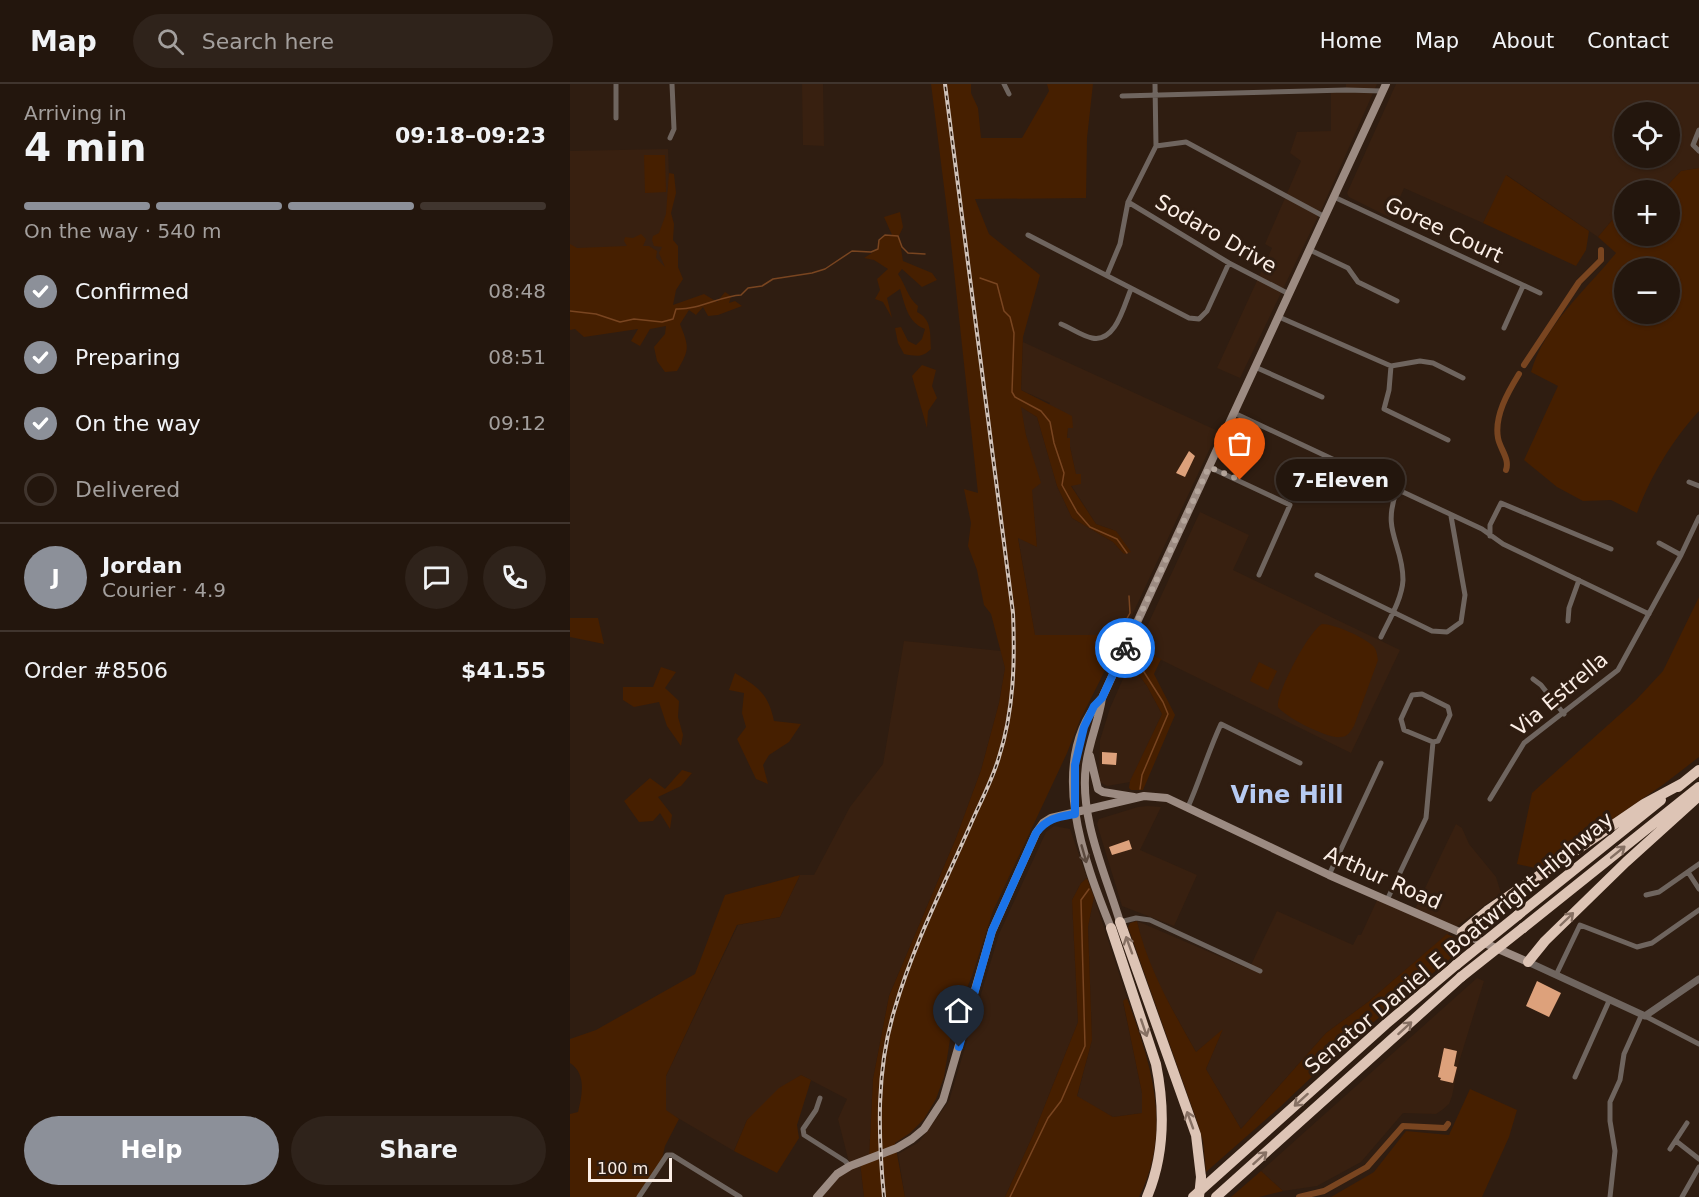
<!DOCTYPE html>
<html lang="en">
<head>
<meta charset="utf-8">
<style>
  body { margin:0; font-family:"DejaVu Sans",sans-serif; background:#2f231b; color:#f1f3f6; height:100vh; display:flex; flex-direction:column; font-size:22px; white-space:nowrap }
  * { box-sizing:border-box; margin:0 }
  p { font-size:20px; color:#a39f9d }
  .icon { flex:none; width:33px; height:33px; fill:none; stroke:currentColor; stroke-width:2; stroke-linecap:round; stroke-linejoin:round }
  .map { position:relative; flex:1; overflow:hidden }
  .side { display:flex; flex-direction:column; background:#23160d; width:570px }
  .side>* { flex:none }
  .fabs { position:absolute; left:1044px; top:18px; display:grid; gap:12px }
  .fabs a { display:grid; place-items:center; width:66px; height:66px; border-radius:50%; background:#23160d; box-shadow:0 2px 4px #0004,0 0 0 2px #40352e; font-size:30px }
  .scale { position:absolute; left:18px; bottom:15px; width:84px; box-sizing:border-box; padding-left:6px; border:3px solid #fbeee6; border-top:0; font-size:16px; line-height:21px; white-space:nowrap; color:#fbeee6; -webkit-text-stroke:4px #2f1d11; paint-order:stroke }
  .pin { position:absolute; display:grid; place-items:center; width:51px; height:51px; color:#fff; margin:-62px -26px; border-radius:50% 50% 50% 0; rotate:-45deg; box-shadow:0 0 6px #0007 }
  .pin .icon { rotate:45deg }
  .courier { position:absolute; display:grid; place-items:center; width:60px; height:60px; margin:-30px; border:4px solid #1a73e8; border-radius:50%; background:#fff; color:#222; box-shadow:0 2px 8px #0007 }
  .bubble { position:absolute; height:42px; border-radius:21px; background:#23160d; box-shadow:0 2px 4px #0004,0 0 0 2px #40352e; font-size:20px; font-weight:700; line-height:42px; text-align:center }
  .summary em { font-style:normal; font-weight:700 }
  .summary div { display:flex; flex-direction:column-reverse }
  .summary { display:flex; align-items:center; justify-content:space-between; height:102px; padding:0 24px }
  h1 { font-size:39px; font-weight:700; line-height:45px }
  .bar { display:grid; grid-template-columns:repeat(4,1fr); gap:9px 6px; align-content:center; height:72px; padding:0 24px }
  .bar i { height:8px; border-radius:4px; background:#40352e }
  .bar .active { background:#8c9099 }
  .bar p { grid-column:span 4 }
  .line { display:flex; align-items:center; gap:15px; padding:0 24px; border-top:2px solid #40352e }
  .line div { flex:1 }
  .round { display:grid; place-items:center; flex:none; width:63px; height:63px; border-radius:32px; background:#2f231b }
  ol { padding:0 24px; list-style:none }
  li { display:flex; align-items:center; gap:18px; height:66px }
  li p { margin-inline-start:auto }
  li .icon { padding:6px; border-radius:50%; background:#8c9099; color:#fff; stroke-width:4 }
  li:last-child { color:#a39f9d }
  li i { width:33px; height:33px; border:3px solid #40352e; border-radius:50% }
  .primary-button { display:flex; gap:12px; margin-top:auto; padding:12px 24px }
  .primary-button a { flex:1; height:69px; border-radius:36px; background:#8c9099; color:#fff; font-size:24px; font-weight:700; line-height:69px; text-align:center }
  .primary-button a+a { background:#2f231b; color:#f1f3f6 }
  header { display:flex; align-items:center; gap:36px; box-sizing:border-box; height:84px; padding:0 30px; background:#23160d; border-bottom:2px solid #40352e }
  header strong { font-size:28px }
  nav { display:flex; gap:33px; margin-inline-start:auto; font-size:21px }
  .search { width:420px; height:54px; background:#2f231b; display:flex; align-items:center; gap:15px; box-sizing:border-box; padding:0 21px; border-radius:33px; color:#a39f9d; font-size:22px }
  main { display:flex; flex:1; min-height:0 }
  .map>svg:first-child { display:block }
  .built { fill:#382010; fill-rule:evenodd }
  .green { fill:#461f00; fill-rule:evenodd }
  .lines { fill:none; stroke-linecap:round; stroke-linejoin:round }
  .stream { stroke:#794520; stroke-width:1.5 }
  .canal { stroke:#794520; stroke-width:6 }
  .building { fill:#dda17b }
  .minor { stroke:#6f655f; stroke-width:5 }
  .tertiary { stroke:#6f655f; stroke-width:7 }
  .secondary { stroke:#9c8b82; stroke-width:8 }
  .motorway { stroke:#ddc4b5; stroke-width:10 }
  .rail-casing { stroke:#d0c2b9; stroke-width:4 }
  .rail { stroke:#2f1d11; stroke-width:1.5; stroke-dasharray:4.5; stroke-linecap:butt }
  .motorway-bridge { stroke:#ddc4b5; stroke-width:10 }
  .oneway { stroke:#867063 }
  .oneway2 { stroke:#5b493e }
  .done { stroke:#b4a59b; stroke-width:6; stroke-dasharray:0 10.8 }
  .route { stroke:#1a73e8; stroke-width:8 }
  .labels { text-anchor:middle; stroke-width:6; stroke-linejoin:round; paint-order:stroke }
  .street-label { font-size:21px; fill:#fbeee6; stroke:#2f1d11 }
  .quarter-label { font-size:24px; font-weight:bold; fill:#b7cbf3; stroke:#2f1d11 }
</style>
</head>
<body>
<header>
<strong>Map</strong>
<div class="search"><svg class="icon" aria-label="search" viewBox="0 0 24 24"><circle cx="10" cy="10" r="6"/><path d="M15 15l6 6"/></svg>Search here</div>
<nav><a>Home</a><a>Map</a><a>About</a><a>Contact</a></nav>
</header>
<main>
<section class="side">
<div class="summary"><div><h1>4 min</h1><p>Arriving in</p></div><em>09:18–09:23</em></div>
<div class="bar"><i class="active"></i><i class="active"></i><i class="active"></i><i></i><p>On the way · 540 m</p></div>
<ol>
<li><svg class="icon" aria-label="check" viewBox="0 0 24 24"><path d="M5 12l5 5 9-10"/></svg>Confirmed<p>08:48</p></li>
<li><svg class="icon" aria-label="check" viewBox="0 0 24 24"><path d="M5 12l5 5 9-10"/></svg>Preparing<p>08:51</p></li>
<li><svg class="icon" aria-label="check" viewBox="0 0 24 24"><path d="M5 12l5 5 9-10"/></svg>On the way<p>09:12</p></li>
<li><i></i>Delivered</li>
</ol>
<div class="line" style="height:108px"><b class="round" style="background:#8c9099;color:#fff">J</b><div><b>Jordan</b><p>Courier · 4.9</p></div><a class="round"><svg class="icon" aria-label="chat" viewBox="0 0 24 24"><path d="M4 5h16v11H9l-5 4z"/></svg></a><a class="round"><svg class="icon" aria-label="phone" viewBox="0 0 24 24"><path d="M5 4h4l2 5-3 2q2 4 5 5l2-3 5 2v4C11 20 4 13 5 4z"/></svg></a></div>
<div class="line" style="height:78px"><div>Order #8506</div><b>$41.55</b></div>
<div class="primary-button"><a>Help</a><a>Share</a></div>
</section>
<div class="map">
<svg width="1129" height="1113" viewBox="0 0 1129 1113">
  <rect width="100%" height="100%" fill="#2f1d11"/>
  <path class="built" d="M232,0H253L254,62L233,61Z
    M776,0H807L753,122L670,294L647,284L702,164L695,160L731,77L720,69L727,48L761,47V7L776,6Z
    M826,0H1129V84L1111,87L1093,106H1054V122L1028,153L937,91L913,139L834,104L821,134L779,113L777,109ZM1054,28H1100V74H1054Z
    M98,65L103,190L0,235V67Z
    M453,258L648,347L551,555L539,551L465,552L448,453L467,463L456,351L450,322L467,333L487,402L502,434L543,458L554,470L546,447L526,440L501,401L506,391L500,363V355L497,354L498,344H503L479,321L480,319L451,306Z
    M672,341H689L694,343L673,391L655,383L653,381Z
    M630,428L679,451L663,486L830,566L781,669L567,564Z
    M334,557L431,567L435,584L429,619L411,686L386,754L319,912L303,995L299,1075L290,1079L294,1113H247L280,1082L268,1035L277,1015L231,991L177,1036L164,1067L96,1027V992L168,841L210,833L230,791H244L280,723L313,680Z
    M560,579L577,602L592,630L560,698L537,702L530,698L529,694L530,656L540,624Z
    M578,722L591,723L570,766L627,791L604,842L552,822L527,740L529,735L568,723Z
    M886,740L892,744L899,760L926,793L931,809L891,839L798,918L756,949L671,1045L636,985L652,947L626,968L587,898L573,862L567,837L679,885L707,827L783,861L788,851H791L809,812L844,827Z
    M484,742L500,745L517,794L511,799L502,816L508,938L463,1051L435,1113H335L328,1070L349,1058L379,1017L429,850L476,748Z
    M524,813L557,914L553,918L572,1009V1029L543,1033L507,1013L522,956L518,843Z
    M907,894L914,897L889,978L882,1012L879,1020L872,1026L866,1030L833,1029L791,1078L747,1102L713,1107L691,1087Z"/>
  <path class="green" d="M361,0H401V9L408,24L411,54H452L479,7L477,0H523L517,54L516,114L405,115L419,150L470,191L453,253L451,306L502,332L503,344H498L497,354H500V363L506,390H511V400L501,402L526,440L546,447L561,468L554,470L543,458L502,434L487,402L467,333L451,323L456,351L471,399L462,406L467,463L448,454L465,551H539L551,555L510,636L497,669L423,827L402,892L383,937L374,993L366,1015L354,1035L340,1049L325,1059L335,1113H294L290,1078L299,1075L303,995L319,912L386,754L411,686L429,619L435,584L421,530L414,521L407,486L398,462L401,439L394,405L408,409L380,150Z
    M74,71H95L96,108L75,109Z
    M1129,84V327C1103,355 1080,393 1067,429L1041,416L1013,417L987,403L954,376L988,302L961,288C975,240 1016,206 1046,169L1028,153L1054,122V152H1100V106H1093L1111,87ZM1054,184H1100V230H1054Z
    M99,89L104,90L106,109L101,129L104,140L103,156L108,162V183L113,195L106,206L103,221L134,210L147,218L155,208L161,212L159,219L165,217L172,222L148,231L138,232L133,223L126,231L119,226L110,240C119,263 120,265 107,287L95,288L87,277L84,263L95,250L96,242L80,245L70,262L61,257L68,245L14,253L5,245L0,246V160L7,164L57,162L54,157L55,153L63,154L71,150L76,155L73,162H79L87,167L86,174L95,183L89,169L92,163L84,162L82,156L83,152L89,149L96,130Z
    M936,91L1019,147L1016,166L1006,182L913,139Z
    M330,128L333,143L329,152L333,177L362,189L367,196L352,203L332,185L328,190C336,201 337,213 348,222L347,228C362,235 360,250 361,265C352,274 346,272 334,270L328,259L325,244L331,243L338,257L346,261L352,255L355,245C337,238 335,220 330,205L317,214L322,234L313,218L305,215L310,206L307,195L318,185L304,176L294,174L308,165L309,156L315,151H322L314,133Z
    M352,281L366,286L362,302L367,314L358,327L357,344L342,292Z
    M1129,513V673L1094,700L970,785L947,780L962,709L1066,616L1093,587Z
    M0,534H28L34,560L0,553Z
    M752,540C764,540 794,553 803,562C807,566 807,571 808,576L784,642C780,648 778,653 770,653C758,655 715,633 708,623C707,608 738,548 752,540Z
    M567,564L591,575L584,590L605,631L573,706H561L559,704L560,697L592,630L577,602L560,579Z
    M689,578L707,587L698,606L680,597Z
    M91,583L106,588L95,604L109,617L108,633L113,651L111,662L97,642L89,618L64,623L53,616V603H83Z
    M165,589C188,603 198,609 204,637L231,640L219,658L199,671L193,681L198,700L186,695L167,655L176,643L172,629L174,609L159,606Z
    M112,686L122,689L111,702L88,713L102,731L100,745L90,729L83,737L69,738L54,717L80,694L95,705Z
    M230,791L210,833L167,841L96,992V1026L109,1035L95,1062L92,1075L69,1113H0V1030L8,1028C12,1012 17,990 0,979V955L26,946L125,890L155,811Z
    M517,794L524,813L518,843L522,956L507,1012L543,1033L572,1029V1009L553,917L557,914C581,980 603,1045 569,1113H435L463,1051L508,938L502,816L511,799Z
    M567,837C578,885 602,925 626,968L653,945L636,985L671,1045L756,949L798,918L877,850L898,860L770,966L710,1023L636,1088L633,1057L627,1037L558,843L560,839Z
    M231,991L241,996L227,1041L229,1054L207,1089L164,1067L177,1036L209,1004Z
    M900,1005L947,1026L939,1053L912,1113H761L804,1088L836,1047L879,1051Z
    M691,1087L713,1107L689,1113H661Z"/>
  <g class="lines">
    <path class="stream" d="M410,194L427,200L434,227L440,233L444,249L442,308L445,313L471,327L480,338L484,359L494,389L492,401L507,428L520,443L547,455L557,469
      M0,227L26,230L50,238L64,235L92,238L103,235L106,225C129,226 150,212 171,211L178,204L192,202L203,195L242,189L255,185L282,167L301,168L308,165L309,156L315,151L328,152L332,163L338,169L355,170
      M551,545L560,529L559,512
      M562,569L593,618L598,630L572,691L570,705
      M440,1113L478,1034L491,1017L515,962L511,816L519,805"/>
    <path class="canal" d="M954,281L1009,198L1031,176V166
      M936,386C940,375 930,365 928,354C924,332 938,308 949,290
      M729,1113L754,1107L797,1083L833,1042L875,1044L878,1040"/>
  </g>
  <path class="building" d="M676,360L684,364L677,381L669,377Z
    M619,367L625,372L615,393L606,389Z
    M532,668L547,669L546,681L532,680Z
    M559,756L562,765L542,771L539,763Z
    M967,897L991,909L979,933L956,922Z
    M874,964L887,967L884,982L887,983L883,999L870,996L871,994L868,993Z"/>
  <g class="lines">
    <path class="minor" d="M46,0V34
      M434,0L439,10
      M552,12L776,6L812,7
      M1129,46L1123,61L1129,67
      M100,54L104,45L102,0
      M586,62L616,58L755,133
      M764,113L970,209
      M558,118L659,179L719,210
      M458,151L619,234L629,235L637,227L659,179
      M740,166L778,184L788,198L827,217
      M537,191L550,160L558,118L586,62L585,0
      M709,233L821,282L850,277L863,279L893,294
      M491,240C501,244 512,252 522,254C546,259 554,221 561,205
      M934,244L953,202
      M821,282L819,306L814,325L878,356
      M685,283L752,313
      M664,329L912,445L933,460L1079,530
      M639,383L720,421L689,491
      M1119,398L1129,402
      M920,452V441L931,419L1041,465
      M1089,459L1111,471
      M747,491L862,547L877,548L891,538L895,511L881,432
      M998,537L999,524L1009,496
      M811,553C819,536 832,515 833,496C833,459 811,448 827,406
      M963,595L971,601L994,630
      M852,610L878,623L880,631L868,657L863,658L834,646L831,635L842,611Z
      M920,715L954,659L1048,586L1111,471L1129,433
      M618,723C630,696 638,668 651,640L730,679
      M1118,788L1129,805
      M759,791L811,679
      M1076,811L1089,808L1129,780
      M817,816L856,734L863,658
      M550,838L566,834L580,836L690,887
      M986,891L1010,841L1067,863L1082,859L1129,826
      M1075,932L1129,960
      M1005,993L1039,917
      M250,1014L246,1026L233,1045L234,1051L275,1077L280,1082
      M1106,1057L1129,1075
      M1100,1065L1117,1039
      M69,1113L97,1071H102L170,1113
      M1040,1113L1045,1067L1040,1037V1018L1050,996L1054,970L1072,930
      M1112,1113L1129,1083"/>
    <path class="tertiary" d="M958,878L1075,932L1129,895"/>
    <path class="secondary" d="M531,615C476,678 514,777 541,844
      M520,672L528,705L533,708L564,713
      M550,838C535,788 509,734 516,681C519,658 529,636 532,614L816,0
      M247,1113L267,1090L280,1082L327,1064L342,1055L354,1045L373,1016L422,847L466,749L473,739L481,734L574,712L597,714L759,791L958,878"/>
    <path class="motorway" d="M1108,703L1129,686
      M948,831L1091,716
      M550,838L626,1051L631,1093
      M541,844L586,980C595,1025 595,1070 577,1113
      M953,844L1129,703
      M892,848L917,827L1074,720L1113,699
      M958,878L975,857L1056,778L1129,712
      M623,1113L816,940L886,881
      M646,1113L891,893"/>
    <g class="rail-casing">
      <path id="rail" d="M314,1113C308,1050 306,985 325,924C344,859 376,797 403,735C412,715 423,694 429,673C444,626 445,577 443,529L375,0"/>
    </g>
    <use href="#rail" class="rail"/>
    <path class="motorway-bridge" d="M886,881L948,831
      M891,893L953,844
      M629,1113L631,1093"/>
  </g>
  <defs><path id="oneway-shaft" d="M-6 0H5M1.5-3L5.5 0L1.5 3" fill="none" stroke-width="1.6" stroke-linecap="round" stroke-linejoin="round" transform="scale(1.5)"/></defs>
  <g class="oneway">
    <use href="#oneway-shaft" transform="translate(1048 768) rotate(-39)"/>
    <use href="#oneway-shaft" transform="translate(997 835) rotate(-44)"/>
    <use href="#oneway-shaft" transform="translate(559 861) rotate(-110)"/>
    <use href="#oneway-shaft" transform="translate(574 944) rotate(71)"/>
    <use href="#oneway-shaft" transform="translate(835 944) rotate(-42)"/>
    <use href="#oneway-shaft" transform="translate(731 1016) rotate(138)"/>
    <use href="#oneway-shaft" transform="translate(620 1036) rotate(-110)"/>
    <use href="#oneway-shaft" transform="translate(690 1074) rotate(-42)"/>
  </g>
  <use class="oneway2" href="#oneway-shaft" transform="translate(514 770) rotate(74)"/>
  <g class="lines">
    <path class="done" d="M555,564L639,383L670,396"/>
    <path class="route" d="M389,963L422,847L466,749C477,734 488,733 505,730V681L514,643L524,622L532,614L555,564"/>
  </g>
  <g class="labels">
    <g class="street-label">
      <text transform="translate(874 146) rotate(25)" y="7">Goree Court</text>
      <text transform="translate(646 150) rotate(30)" y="7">Sodaro Drive</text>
      <text transform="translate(990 610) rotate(-40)" y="7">Via Estrella</text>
      <text transform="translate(813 794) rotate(24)" y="7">Arthur Road</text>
      <text transform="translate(889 859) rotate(-40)" y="7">Senator Daniel E Boatwright Highway</text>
    </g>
    <g class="quarter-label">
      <text x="717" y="719">Vine Hill</text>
    </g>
  </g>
</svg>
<div class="fabs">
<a><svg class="icon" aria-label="locate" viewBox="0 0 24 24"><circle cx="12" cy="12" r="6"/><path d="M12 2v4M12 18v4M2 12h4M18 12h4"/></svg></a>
<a>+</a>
<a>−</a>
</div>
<div class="scale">100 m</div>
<div class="pin" style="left:670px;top:396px;background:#ea580c"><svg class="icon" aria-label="bag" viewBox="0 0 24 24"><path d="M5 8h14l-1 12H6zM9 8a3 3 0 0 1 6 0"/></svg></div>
<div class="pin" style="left:389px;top:963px;background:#1f2937"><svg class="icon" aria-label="home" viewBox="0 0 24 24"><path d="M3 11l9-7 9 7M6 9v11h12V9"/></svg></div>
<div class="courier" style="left:555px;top:564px"><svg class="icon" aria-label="bike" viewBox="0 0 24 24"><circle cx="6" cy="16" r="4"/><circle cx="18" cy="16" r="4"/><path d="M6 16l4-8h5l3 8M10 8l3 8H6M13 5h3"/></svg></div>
<div class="bubble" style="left:706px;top:375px;width:129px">7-Eleven</div>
</div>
</main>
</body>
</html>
